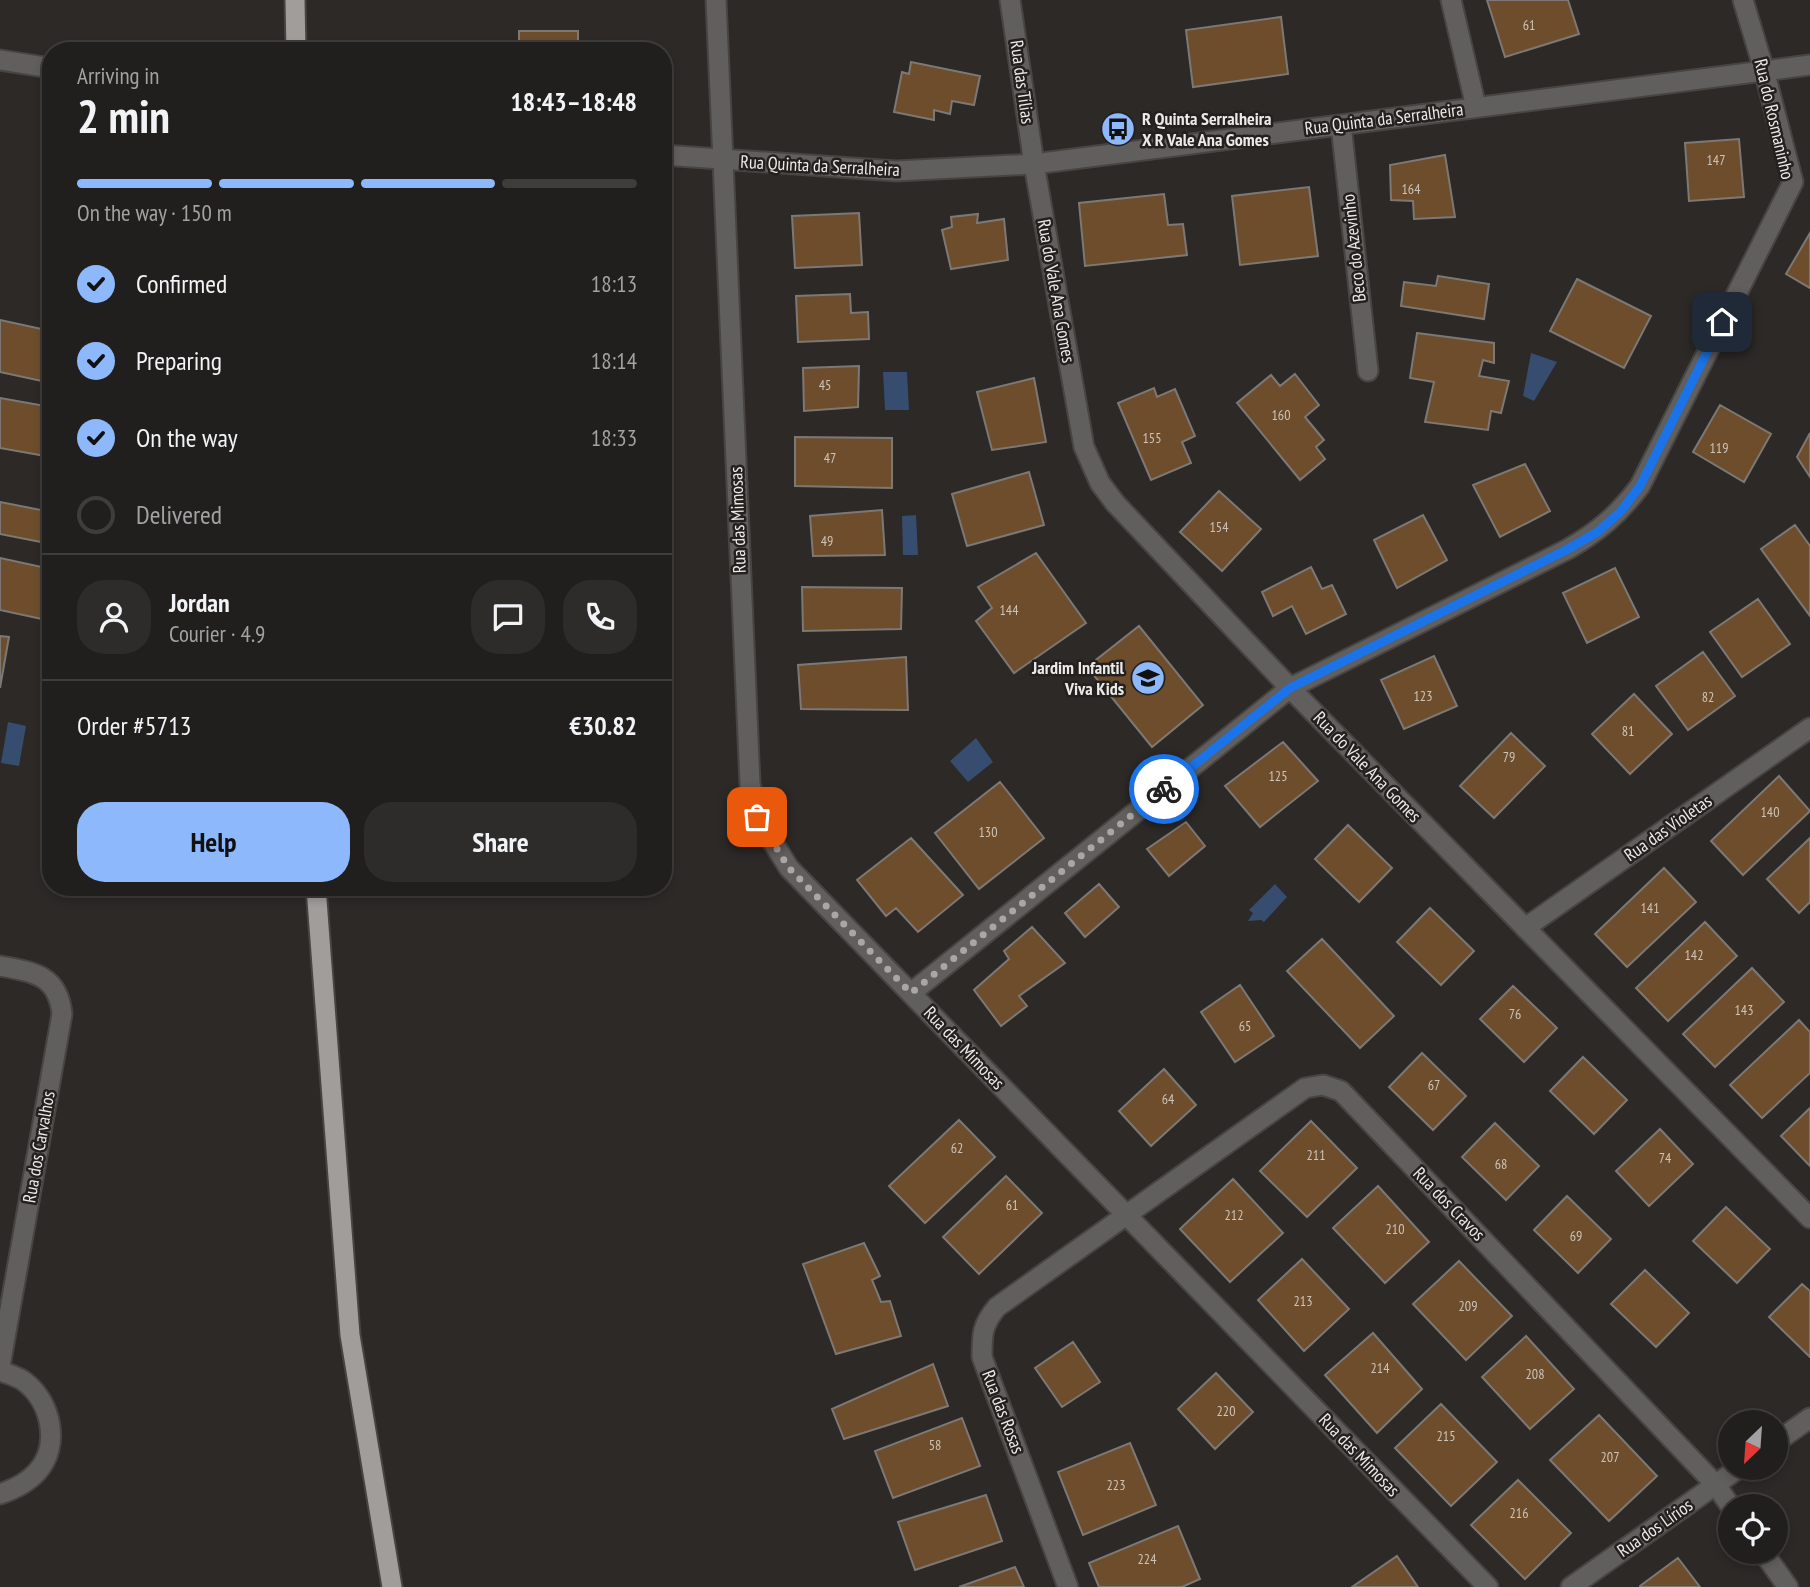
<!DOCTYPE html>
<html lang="en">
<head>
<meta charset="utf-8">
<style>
  body { margin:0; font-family:"PT Sans Narrow",sans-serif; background:#2d2c2a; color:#f1f3f6; height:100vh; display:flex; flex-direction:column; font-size:26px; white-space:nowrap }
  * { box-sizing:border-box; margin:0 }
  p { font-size:23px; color:#a2a2a4 }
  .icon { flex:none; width:38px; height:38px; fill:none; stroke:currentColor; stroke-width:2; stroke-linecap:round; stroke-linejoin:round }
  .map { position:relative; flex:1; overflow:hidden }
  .sheet { position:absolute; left:42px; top:42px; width:630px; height:854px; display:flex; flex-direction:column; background:#211f1d; border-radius:28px; box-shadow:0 4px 10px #0003,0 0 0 2px #3e3d3b }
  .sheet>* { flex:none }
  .needle { width:46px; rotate:205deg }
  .buttons { position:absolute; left:1718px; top:1410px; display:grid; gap:14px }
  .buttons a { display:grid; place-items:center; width:70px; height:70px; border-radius:50%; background:#211f1d; box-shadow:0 4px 10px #0003,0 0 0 2px #3e3d3b; font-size:35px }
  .pin { position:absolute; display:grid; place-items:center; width:60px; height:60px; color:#fff; margin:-30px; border-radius:14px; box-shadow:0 4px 10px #0006 }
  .courier { position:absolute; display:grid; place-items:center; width:70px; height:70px; margin:-35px; border:5px solid #1a73e8; border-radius:50%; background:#fff; color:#222; box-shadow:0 2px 9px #0007 }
  .headline em { font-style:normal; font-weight:700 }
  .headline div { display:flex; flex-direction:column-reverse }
  .headline { display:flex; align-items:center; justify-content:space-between; height:119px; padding:0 35px }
  h1 { font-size:46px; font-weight:700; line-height:52px }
  .bar { display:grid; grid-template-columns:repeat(4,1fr); gap:10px 7px; align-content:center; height:84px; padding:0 35px }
  .bar i { height:9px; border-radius:5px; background:#3e3d3b }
  .bar .current { background:#8db9fc }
  .bar p { grid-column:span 4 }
  .line { display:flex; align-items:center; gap:18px; padding:0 35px; border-top:2px solid #3e3d3b }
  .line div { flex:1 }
  .round { display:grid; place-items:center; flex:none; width:74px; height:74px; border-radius:28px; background:#2d2c2a }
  ol { padding:0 35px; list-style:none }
  li { display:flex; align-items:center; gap:21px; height:77px }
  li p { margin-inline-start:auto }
  li .icon { padding:7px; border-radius:50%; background:#8db9fc; color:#111; stroke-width:4 }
  li:last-child { color:#a2a2a4 }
  li i { width:38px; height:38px; border:4px solid #3e3d3b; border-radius:50% }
  .action { display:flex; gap:14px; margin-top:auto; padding:14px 35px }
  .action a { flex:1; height:80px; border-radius:28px; background:#8db9fc; color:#111; font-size:28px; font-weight:700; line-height:80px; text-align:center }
  .action a+a { background:#2d2c2a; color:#f1f3f6 }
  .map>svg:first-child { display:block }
  .water { fill:#364d6f }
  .building { fill:#6d4d2c; stroke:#7c7875; stroke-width:2 }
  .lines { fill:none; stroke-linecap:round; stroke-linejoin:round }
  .minor-casing { stroke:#474442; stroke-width:23 }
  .trunk-casing { stroke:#474442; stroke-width:23 }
  .minor { stroke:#605f5d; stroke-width:19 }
  .trunk { stroke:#a09d9a; stroke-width:19 }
  .done { stroke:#a9a6a4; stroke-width:7; stroke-dasharray:0 12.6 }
  .route { stroke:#1a73e8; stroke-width:9 }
  .labels { text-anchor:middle; stroke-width:5; stroke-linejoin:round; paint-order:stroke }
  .number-label { font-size:14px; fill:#ccc3b9 }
  .street-label { font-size:18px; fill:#eceae8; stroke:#23201d }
  .poi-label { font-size:18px; font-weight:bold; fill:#eceae8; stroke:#23201d; text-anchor:start }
</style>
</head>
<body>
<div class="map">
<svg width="1810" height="1587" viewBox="0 0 1810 1587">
  <rect width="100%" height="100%" fill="#2c2927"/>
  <path class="water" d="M1531,353L1557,362L1534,401L1523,396Z
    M883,372H907L909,410H885Z
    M916,515L918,555H903L902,516Z
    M8,722L26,726L19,766L1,763Z
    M976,738L993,762L968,782L950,761Z
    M1275,884L1287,897L1264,922L1261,920L1248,921L1253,913L1249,910Z"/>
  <path class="building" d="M1487,0H1568L1579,34L1505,57Z
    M1281,17L1288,74L1193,87L1186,30Z
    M519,31H578V51H519Z
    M911,62L980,76L974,105L952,101L950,114L934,110V120L894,112L902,72L909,74Z
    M1739,139L1744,197L1689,201L1685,143Z
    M1445,155L1455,217L1414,219L1413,201L1391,200L1390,165Z
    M1309,187L1318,256L1240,265L1232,196Z
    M1164,194L1168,225L1183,224L1187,255L1085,266L1079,203Z
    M859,213L862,265L795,268L792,216Z
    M978,214L977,223L1004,219L1008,260L951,269L942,230L952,227L951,217Z
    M1810,233V288L1786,274Z
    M1438,276L1489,284L1484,319L1401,306L1404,282L1436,286Z
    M1577,279L1651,316L1624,368L1550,331Z
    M850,294L851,313L868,312L869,339L798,342L796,296Z
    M0,320L51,331V383L0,372Z
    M1417,333L1494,343V363L1483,360L1479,376L1509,381L1501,413L1491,411L1488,430L1425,422L1434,382L1410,378Z
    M859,366L858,407L804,411L803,368Z
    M1295,374L1319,405L1305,417L1324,440L1316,447L1325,459L1300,480L1237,403L1271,375L1280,386Z
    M1034,378L1046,442L992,450L977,392Z
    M1154,388L1157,397L1175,389L1195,436L1182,442L1191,463L1151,480L1118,403Z
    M0,398L51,407V457L0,448Z
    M1720,405L1771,434L1744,482L1693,452Z
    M1810,433V477L1797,457Z
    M795,437L892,438V488L795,486Z
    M1525,464L1550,511L1500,537L1473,485Z
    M1029,472L1044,525L967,546L952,494Z
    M1219,491L1261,529L1222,571L1180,532Z
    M0,502L51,512V544L0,534Z
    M882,510L885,555L813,556L810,516Z
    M1423,515L1447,560L1397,588L1374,540Z
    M1795,525L1810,546V616L1761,549Z
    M1036,553L1086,623L1014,673L976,621L992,608L978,587Z
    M0,558L51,569V621L0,610Z
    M1311,567L1322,589L1332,585L1346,614L1306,634L1292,606L1273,616L1262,592Z
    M1615,568L1639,617L1587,643L1563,593Z
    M802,587L902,588L901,629L803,631Z
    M1758,599L1790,644L1742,677L1710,632Z
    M1139,626L1203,705L1152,747L1087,667Z
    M0,636L9,637L0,688Z
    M1703,652L1735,696L1688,730L1656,686Z
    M1434,656L1457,706L1404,729L1381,680Z
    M906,657L908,710L801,709L798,665Z
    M1634,694L1672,734L1630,774L1592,734Z
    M1511,733L1545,766L1494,818L1460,786Z
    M1283,742L1318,781L1260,827L1225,786Z
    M1779,776L1810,811L1743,875L1711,841Z
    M1000,782L1044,838L979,889L935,833Z
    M1186,822L1205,846L1169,876L1147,849Z
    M1348,825L1392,868L1359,902L1315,859Z
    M911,838L963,895L918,932L896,908L886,916L857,880Z
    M1810,838V902L1799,913L1767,879Z
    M1664,868L1696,902L1627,967L1595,934Z
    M1099,884L1119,907L1085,937L1065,913Z
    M1430,908L1474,951L1441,985L1397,942Z
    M1705,922L1737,956L1668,1021L1636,988Z
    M1032,927L1065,963L1019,996L1027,1006L1001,1026L974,990L1009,959L1004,951Z
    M1322,939L1394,1016L1360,1048L1287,971Z
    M1752,968L1784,1002L1715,1067L1683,1034Z
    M1240,985L1274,1036L1235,1062L1201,1012Z
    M1513,986L1557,1028L1524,1062L1480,1019Z
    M1799,1020L1810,1032V1073L1762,1118L1730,1085Z
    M1422,1053L1466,1096L1433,1130L1389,1087Z
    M1583,1057L1627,1100L1594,1134L1550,1091Z
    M1164,1069L1196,1105L1151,1146L1119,1111Z
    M1810,1108V1166L1781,1136Z
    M959,1120L995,1157L925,1223L889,1186Z
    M1311,1121L1357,1168L1307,1217L1260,1171Z
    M1495,1123L1539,1166L1506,1200L1462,1157Z
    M1660,1129L1693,1164L1649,1206L1616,1171Z
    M1006,1176L1042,1213L979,1274L943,1237Z
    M1233,1179L1283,1233L1230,1282L1180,1229Z
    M1378,1186L1429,1242L1385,1283L1333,1228Z
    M1567,1196L1611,1239L1578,1273L1534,1230Z
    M1726,1207L1770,1249L1737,1283L1693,1241Z
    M864,1243L880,1276L872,1280L881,1302L890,1301L901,1336L836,1354L803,1264Z
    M1302,1259L1349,1309L1304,1351L1258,1300Z
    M1459,1261L1512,1316L1466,1360L1413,1304Z
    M1645,1270L1689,1313L1656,1347L1611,1304Z
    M1802,1284L1810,1291V1357L1769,1317Z
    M1373,1333L1422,1389L1377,1433L1325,1375Z
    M1526,1336L1574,1389L1530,1429L1482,1377Z
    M1073,1342L1100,1382L1062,1407L1035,1368Z
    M933,1364L948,1406L844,1439L832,1409Z
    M1216,1373L1253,1412L1215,1449L1178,1409Z
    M1441,1404L1497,1462L1451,1506L1395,1448Z
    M1599,1415L1657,1476L1609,1521L1550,1460Z
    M962,1418L980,1466L893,1498L875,1451Z
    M1130,1443L1156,1505L1083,1535L1058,1472Z
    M1518,1480L1571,1533L1525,1579L1471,1525Z
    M986,1495L1002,1541L915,1570L898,1522Z
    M1178,1526L1200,1579L1182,1587H1099L1089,1563Z
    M1397,1556L1418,1587H1352Z
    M1678,1558L1700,1587H1640V1586Z
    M1015,1567L1024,1587H959Z"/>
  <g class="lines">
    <g class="minor-casing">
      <path id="minor" d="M716,0L750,784L757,817L789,868L1488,1587
        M1010,0L1034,164L1084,447L1100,483L1115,503L1290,688L1810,1218
        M1451,0L1476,107
        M0,60L51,68
        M1341,125L1368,371
        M663,155L896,171L1034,164L1810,65
        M1525,928L1810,728
        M0,966C34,972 58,975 62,1014L0,1366
        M911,993L1290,688L1568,549C1599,531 1618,515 1640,486L1793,182L1764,70L1743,0
        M0,1371C8,1374 19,1377 25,1382C51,1402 61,1446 37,1472C27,1483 15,1489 0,1494
        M1776,1442L1810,1418
        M1763,1552L1788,1587
        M1068,1587L982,1357C982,1334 982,1325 997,1307L1305,1088L1323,1085L1341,1091L1716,1485L1731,1507
        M1571,1587L1739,1468"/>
    </g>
    <g class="trunk-casing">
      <path id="trunk" d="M295,0L296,51
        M316,887L350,1335L392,1587"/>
    </g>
    <use href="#minor" class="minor"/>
    <use href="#trunk" class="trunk"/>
  </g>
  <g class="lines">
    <path class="done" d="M757,817L789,868L911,993L1164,789"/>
    <path class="route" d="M1164,789L1290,688L1568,549L1599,531L1621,511L1640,486L1722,322"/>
  </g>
  <defs>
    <g id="bus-disc" transform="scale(1.75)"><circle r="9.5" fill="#8db9fc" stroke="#23201d"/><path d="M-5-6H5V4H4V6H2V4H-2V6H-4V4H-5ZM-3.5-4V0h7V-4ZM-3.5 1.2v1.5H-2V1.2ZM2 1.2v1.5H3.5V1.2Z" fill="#111"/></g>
    <g id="school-disc" transform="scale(1.75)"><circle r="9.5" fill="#8db9fc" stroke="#23201d"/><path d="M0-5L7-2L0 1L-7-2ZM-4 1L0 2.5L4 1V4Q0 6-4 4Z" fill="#111"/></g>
  </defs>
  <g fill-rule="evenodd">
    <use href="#bus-disc" x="1118" y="129"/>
    <use href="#school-disc" x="1148" y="678"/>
  </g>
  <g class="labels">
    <g class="number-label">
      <text x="1529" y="30">61</text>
      <text x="1716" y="165">147</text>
      <text x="1411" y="194">164</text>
      <text x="825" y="390">45</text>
      <text x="1281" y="420">160</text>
      <text x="1152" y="443">155</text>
      <text x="1719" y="453">119</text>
      <text x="830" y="463">47</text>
      <text x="1219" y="532">154</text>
      <text x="827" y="546">49</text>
      <text x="1009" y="615">144</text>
      <text x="1423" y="701">123</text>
      <text x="1708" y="702">82</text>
      <text x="1628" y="736">81</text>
      <text x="1509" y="762">79</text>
      <text x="1278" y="781">125</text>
      <text x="1770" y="817">140</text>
      <text x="988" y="837">130</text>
      <text x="1650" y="913">141</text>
      <text x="1694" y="960">142</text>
      <text x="1744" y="1015">143</text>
      <text x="1515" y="1019">76</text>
      <text x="1245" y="1031">65</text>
      <text x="1434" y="1090">67</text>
      <text x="1168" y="1104">64</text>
      <text x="957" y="1153">62</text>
      <text x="1316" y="1160">211</text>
      <text x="1665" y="1163">74</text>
      <text x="1501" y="1169">68</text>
      <text x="1012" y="1210">61</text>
      <text x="1234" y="1220">212</text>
      <text x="1395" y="1234">210</text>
      <text x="1576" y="1241">69</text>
      <text x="1303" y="1306">213</text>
      <text x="1468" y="1311">209</text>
      <text x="1380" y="1373">214</text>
      <text x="1535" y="1379">208</text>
      <text x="1226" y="1416">220</text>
      <text x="1446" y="1441">215</text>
      <text x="935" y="1450">58</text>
      <text x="1610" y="1462">207</text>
      <text x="1116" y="1490">223</text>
      <text x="1519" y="1518">216</text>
      <text x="1147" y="1564">224</text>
    </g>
    <g class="street-label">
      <text transform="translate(1022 82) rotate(82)" y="6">Rua das Tílias</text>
      <text transform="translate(1384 119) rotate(-7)" y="6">Rua Quinta da Serralheira</text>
      <text transform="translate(1774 119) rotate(77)" y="6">Rua do Rosmaninho</text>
      <text transform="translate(820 166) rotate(3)" y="6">Rua Quinta da Serralheira</text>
      <text transform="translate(1354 248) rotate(-96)" y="6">Beco do Azevinho</text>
      <text transform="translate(1056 291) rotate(80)" y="6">Rua do Vale Ana Gomes</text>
      <text transform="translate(738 520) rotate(-92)" y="6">Rua das Mimosas</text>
      <text transform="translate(1367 767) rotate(46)" y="6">Rua do Vale Ana Gomes</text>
      <text transform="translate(1668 828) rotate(-35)" y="6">Rua das Violetas</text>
      <text transform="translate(964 1048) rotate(46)" y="6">Rua das Mimosas</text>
      <text transform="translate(39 1147) rotate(-80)" y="6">Rua dos Carvalhos</text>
      <text transform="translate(1449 1204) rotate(46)" y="6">Rua dos Cravos</text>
      <text transform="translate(1003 1412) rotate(69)" y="6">Rua das Rosas</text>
      <text transform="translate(1359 1455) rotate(46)" y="6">Rua das Mimosas</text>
      <text transform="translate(1655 1528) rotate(-35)" y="6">Rua dos Lírios</text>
    </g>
    <g class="poi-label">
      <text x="1142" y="125">R Quinta Serralheira<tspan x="1142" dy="21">X R Vale Ana Gomes</tspan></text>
      <text x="1124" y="674" text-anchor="end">Jardim Infantil<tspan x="1124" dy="21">Viva Kids</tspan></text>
    </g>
  </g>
</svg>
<div class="buttons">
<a><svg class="needle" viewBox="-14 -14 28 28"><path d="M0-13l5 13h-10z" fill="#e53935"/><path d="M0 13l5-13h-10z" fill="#a2a2a4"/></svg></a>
<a><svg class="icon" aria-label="locate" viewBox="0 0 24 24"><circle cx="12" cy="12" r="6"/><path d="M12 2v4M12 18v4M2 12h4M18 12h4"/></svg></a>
</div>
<div class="pin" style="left:757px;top:817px;background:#ea580c"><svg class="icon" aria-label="bag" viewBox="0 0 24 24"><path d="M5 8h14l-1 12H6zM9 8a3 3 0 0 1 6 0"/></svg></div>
<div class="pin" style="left:1722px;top:322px;background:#1f2937"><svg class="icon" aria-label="home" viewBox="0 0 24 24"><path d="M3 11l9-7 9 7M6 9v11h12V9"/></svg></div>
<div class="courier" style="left:1164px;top:789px"><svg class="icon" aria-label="bike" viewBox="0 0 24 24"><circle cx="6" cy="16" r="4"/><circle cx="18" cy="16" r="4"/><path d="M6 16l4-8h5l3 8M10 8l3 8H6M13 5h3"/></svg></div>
<section class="sheet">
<div class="headline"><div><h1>2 min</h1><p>Arriving in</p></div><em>18:43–18:48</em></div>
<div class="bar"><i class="current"></i><i class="current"></i><i class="current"></i><i></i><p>On the way · 150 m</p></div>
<ol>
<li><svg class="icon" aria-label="check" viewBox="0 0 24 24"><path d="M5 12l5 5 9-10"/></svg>Confirmed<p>18:13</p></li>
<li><svg class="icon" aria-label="check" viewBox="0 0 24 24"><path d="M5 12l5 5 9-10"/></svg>Preparing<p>18:14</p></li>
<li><svg class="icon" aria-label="check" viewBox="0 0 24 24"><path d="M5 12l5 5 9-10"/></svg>On the way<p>18:33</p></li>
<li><i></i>Delivered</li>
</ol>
<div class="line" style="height:126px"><a class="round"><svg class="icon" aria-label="person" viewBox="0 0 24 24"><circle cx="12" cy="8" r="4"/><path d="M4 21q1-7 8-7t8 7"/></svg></a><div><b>Jordan</b><p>Courier · 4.9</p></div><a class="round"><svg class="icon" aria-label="chat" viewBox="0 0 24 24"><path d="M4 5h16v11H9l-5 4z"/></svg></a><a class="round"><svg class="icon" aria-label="phone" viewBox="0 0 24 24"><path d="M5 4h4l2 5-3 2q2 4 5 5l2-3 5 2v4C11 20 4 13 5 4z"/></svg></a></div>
<div class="line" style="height:91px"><div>Order #5713</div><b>€30.82</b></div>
<div class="action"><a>Help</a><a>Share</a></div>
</section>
</div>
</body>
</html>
